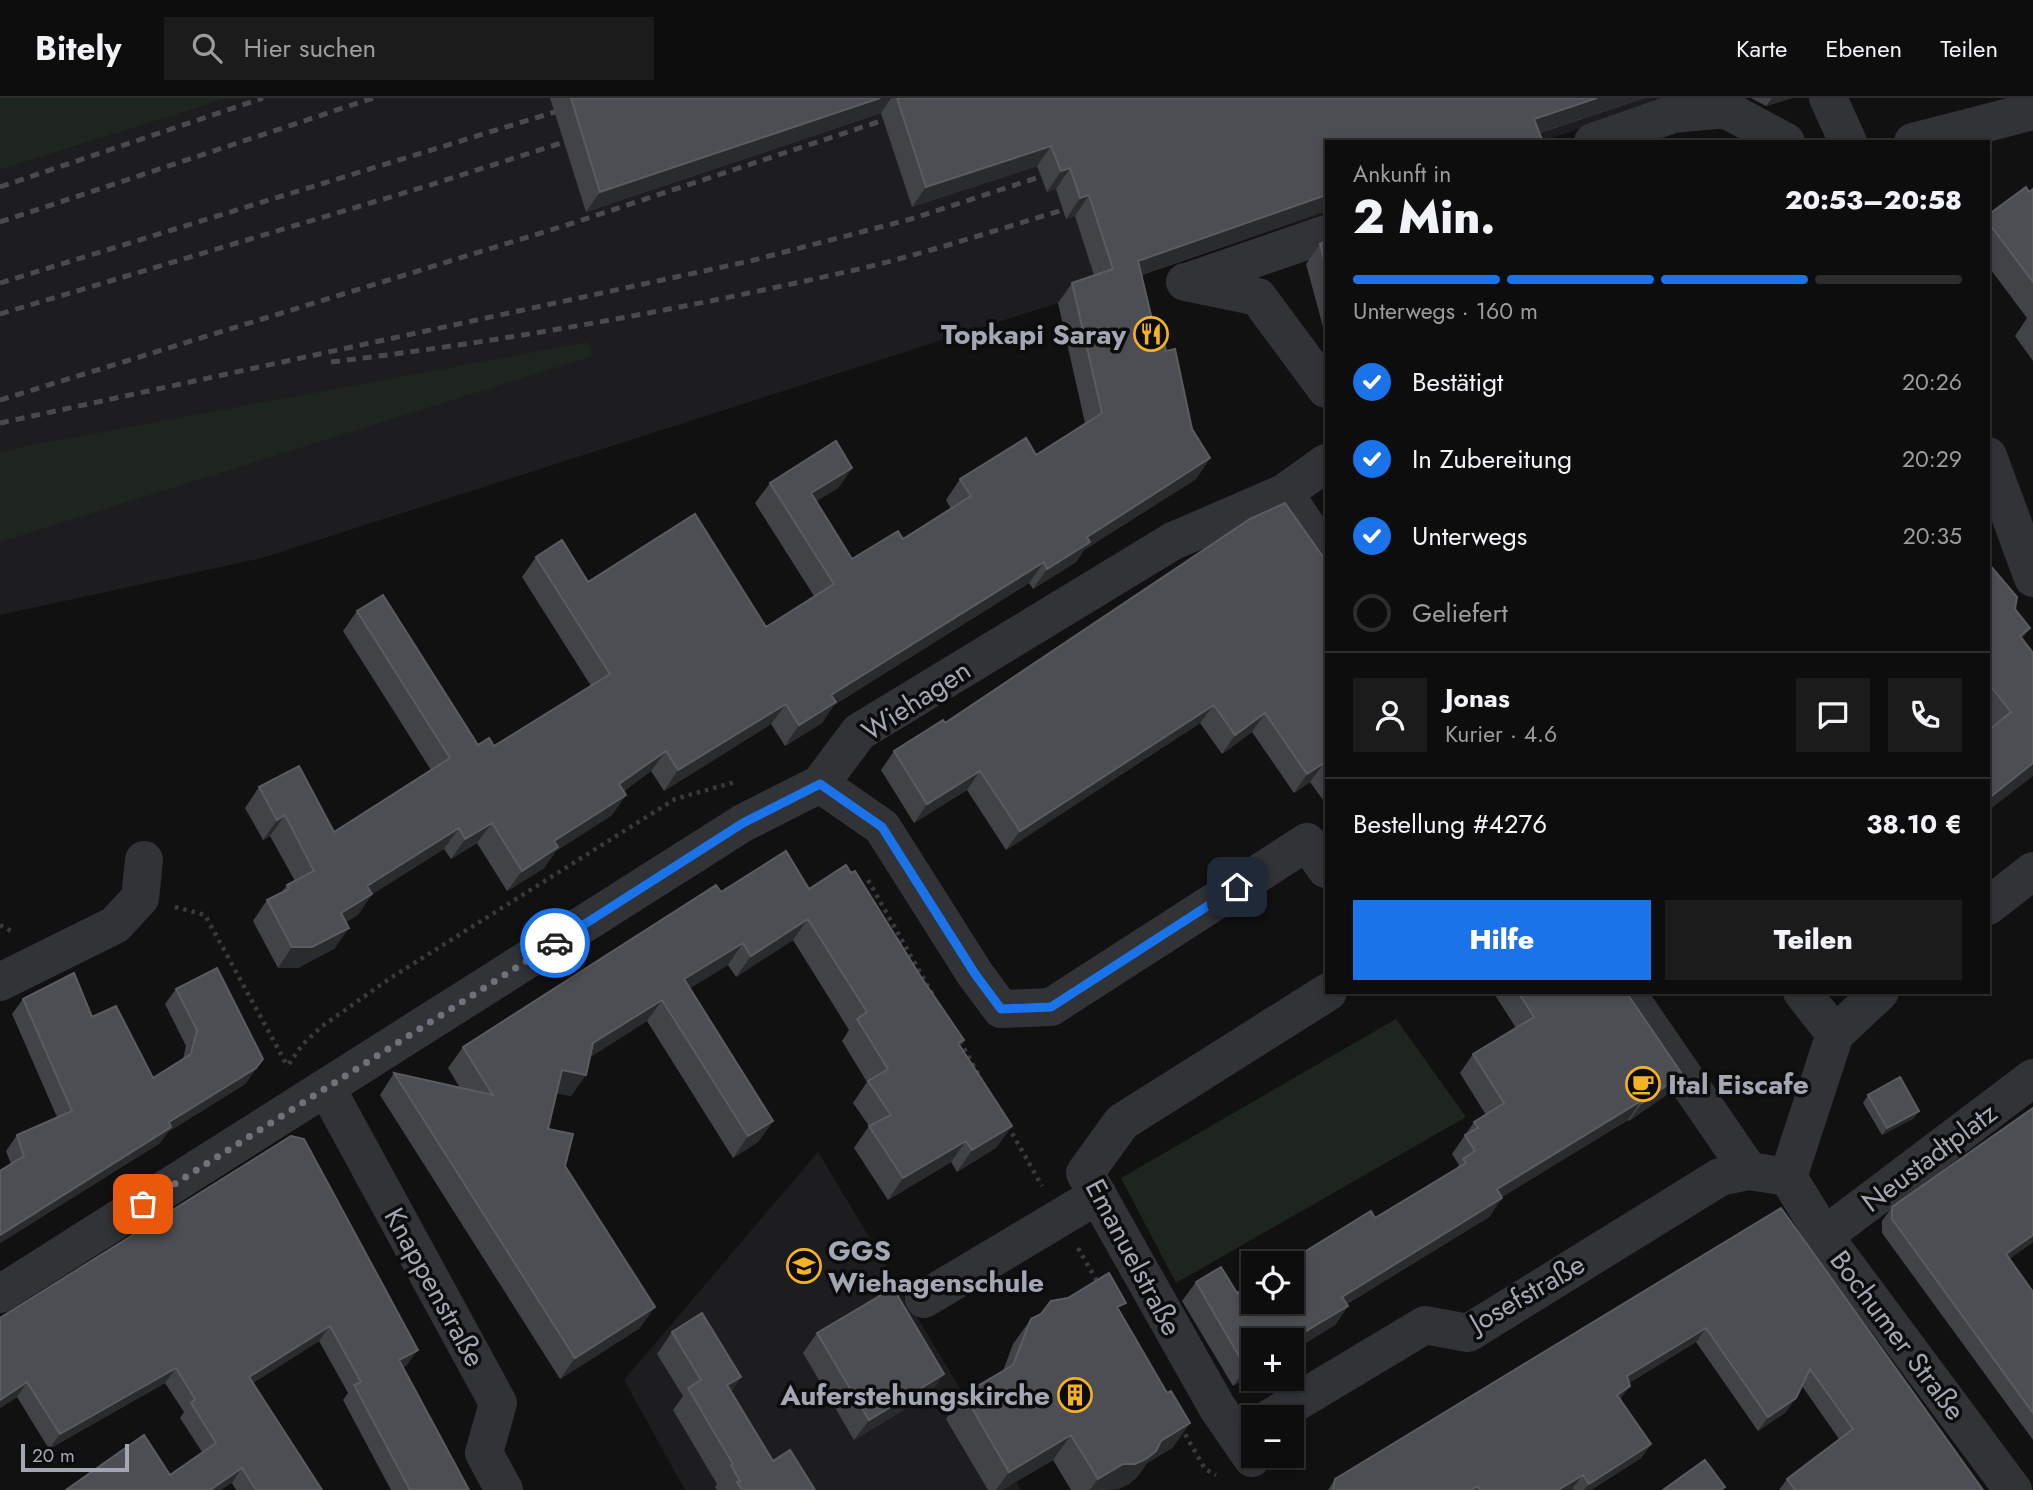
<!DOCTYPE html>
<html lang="de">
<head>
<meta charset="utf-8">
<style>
  body { margin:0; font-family:Jost,sans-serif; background:#1b1b1c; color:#f1f3f6; height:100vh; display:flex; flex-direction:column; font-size:26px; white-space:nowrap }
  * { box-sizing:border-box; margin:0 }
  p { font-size:23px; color:#9a9c9e }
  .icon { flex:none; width:38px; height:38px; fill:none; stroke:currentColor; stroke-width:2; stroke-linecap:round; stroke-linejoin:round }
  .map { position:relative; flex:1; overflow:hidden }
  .sheet { position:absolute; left:1325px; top:42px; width:665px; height:854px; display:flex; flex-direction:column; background:#0d0d0e; border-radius:0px; box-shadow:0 4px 10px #0003,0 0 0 2px #2d2d2e }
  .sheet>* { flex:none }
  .tools { position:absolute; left:1241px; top:1153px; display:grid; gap:14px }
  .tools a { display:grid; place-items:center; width:63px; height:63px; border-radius:0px; background:#0d0d0e; box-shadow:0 4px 10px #0003,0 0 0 2px #2d2d2e; font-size:35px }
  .scale { position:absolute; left:21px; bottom:18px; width:108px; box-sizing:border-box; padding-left:7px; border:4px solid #a2a7b3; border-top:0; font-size:19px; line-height:24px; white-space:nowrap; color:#a2a7b3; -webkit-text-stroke:5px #0c0c0d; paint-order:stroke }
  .pin { position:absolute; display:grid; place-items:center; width:60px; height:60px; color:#fff; margin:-30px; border-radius:14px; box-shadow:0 4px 10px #0006 }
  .courier { position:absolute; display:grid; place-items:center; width:70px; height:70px; margin:-35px; border:5px solid #1a73e8; border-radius:50%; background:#fff; color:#222; box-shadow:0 2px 9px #0007 }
  .headline em { font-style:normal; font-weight:800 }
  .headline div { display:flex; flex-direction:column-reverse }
  .headline { display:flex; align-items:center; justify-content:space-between; height:119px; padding:0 28px }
  h1 { font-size:46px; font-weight:800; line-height:52px }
  .bar { display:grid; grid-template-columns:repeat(4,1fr); gap:10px 7px; align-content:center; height:84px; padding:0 28px }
  .bar i { height:9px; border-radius:5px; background:#2d2d2e }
  .bar .active { background:#1a73e8 }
  .bar p { grid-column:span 4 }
  .line { display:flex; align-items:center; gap:18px; padding:0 28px; border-top:2px solid #2d2d2e }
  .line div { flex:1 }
  .round { display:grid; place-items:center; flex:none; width:74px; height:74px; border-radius:0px; background:#1b1b1c }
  ol { padding:0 28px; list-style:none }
  li { display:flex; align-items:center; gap:21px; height:77px }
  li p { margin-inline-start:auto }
  li .icon { padding:7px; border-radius:50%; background:#1a73e8; color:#fff; stroke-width:4 }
  li:last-child { color:#9a9c9e }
  li i { width:38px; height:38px; border:4px solid #2d2d2e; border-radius:50% }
  .primary-button { display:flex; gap:14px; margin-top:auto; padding:14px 28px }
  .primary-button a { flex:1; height:80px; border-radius:0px; background:#1a73e8; color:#fff; font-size:28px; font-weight:800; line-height:80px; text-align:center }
  .primary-button a+a { background:#1b1b1c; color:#f1f3f6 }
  header { display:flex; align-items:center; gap:42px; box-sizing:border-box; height:98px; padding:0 35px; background:#0d0d0e; border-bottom:2px solid #2d2d2e }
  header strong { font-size:33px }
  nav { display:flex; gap:38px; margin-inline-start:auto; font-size:24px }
  .search { width:490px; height:63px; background:#1b1b1c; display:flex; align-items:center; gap:18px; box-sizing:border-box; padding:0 24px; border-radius:0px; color:#9a9c9e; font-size:26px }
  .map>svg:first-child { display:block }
  .built { fill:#1d1d1f }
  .green { fill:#1d251e }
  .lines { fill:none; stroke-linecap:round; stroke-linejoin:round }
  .path { stroke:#383a3e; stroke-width:4.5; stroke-dasharray:3.5 5; stroke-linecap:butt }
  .minor { stroke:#323337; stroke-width:38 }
  .rail { stroke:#494a50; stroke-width:5; stroke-dasharray:9 7; stroke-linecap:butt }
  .wall { fill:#424347 }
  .shaded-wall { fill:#2a2b2d }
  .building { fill:#4d4e53; stroke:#5a5c62; stroke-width:2 }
  .done { stroke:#6f727b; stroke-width:7; stroke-dasharray:0 12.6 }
  .route { stroke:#1a73e8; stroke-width:9 }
  .labels { text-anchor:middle; stroke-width:7; stroke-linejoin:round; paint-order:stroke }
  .poi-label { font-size:28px; font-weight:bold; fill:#a2a7b3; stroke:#0c0c0d; text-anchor:end }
  .street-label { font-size:28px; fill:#a2a7b3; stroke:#0c0c0d }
</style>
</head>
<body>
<header>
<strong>Bitely</strong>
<div class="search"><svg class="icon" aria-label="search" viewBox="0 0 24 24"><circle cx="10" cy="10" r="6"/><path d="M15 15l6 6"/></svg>Hier suchen</div>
<nav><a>Karte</a><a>Ebenen</a><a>Teilen</a></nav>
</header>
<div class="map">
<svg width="2033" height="1392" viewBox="0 0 2033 1392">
  <rect width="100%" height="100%" fill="#111112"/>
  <path class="built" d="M229,0H1671L1540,44H1326V115L1058,205L262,460L0,517V72Z
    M818,1054L1021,1392H685L624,1282Z"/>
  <path class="green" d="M0,0H229L0,72Z
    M588,244L593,258L0,444V355L22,349Z
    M1396,921L1466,1019L1176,1185L1121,1080Z"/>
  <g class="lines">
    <path class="path" d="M868,782L934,899
      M175,809L205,817L288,969
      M0,827L15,835
      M960,943L981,981
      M289,966L302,947L321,929L389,881L675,701L735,684
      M1008,1028L1042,1088
      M1078,1150L1098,1185
      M1181,1329L1205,1371L1216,1377"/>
    <path class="minor" d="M1828,0L1848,44
      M1593,44L1673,16L1725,11L1786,44
      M1913,44L2033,13
      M1185,184L1258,199L1326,291
      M1187,184L1326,136
      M1988,358L2033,480
      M1326,365L1284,395L1326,457
      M820,686L882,729L975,876L1001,911L1051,909L1307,744L1326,771
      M1988,808L2033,773
      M0,884L115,827L140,800L144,762
      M1626,894L1749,1073
      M1802,894L1835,936
      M327,991L498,1305L484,1355L504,1392
      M1788,1079L1824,1138L2013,1392
      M1788,1079L1835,936L1880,894
      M1824,1138L2033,980
      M0,1196L743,725L820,686L859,634L1173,443L1284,395
      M924,1201L1098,1097
      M1270,1320L1425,1227L1468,1235L1720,1079L1749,1073L1788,1079
      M1252,1360L1217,1309L1085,1075L1122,1024L1328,894"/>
    <path class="rail" d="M0,89L263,0
      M0,124L373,0
      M0,185L600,0
      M0,216L427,88L583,38
      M331,264C508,243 684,211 859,171C935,153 1008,128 1083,106
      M0,302L570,126L902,16
      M0,325L750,163L911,121L1058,73"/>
  </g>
  <path class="wall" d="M550,0H1645L1540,35L1326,44L1319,115L1142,177L1155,234L1166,253L1192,331L1210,360L1196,381L1084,452L1076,464L1033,491L1029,485L834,607L822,625L785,648L771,626L664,693L651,673L624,693L626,697L612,717L556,753L544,770L507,793L477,745L451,761L444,751L372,796L358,817L346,824L335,850L298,870H278L253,823L267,802L281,795L287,787L295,783L270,738L263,742L245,710L259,689L334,734L431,672L343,533L357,513L478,647L494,648L591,588L522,479L536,459L588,484L766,529L814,498L755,405L770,385L852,370L838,390L816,403L852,461L903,441L951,411L946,402L960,381L1036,357L1085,325L1058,205L1072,185L1094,177L1075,118L1066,121L1056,91L1047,94L1037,68L912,109L881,15L586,114Z
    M1751,0H1792L1766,8Z
    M2033,91V263L2015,238L2027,220L1988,168V117Z
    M1326,143V240L1306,166L1320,146Z
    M1326,463V706L1310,684L1294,695L1252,634L1222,656L1200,625L1006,752L967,692L914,725L881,672L894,653L945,625Z
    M1988,465L2015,511L2022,541L2033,555L1988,713Z
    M809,791L960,948L997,1049L957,1074L951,1064L888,1102L854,1050L869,1028L853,1005L867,984L842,943L849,932L793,842L736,879L728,867L690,890L773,1023L758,1044L733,1060L647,923L590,959L571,998L556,995L548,1031L640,1230L560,1281L380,997L394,975L460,990L448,970L463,949L721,794Z
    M176,891L263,961L245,986L168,1034L160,1045L0,1145V1072L11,1066L6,1053L17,1037L57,1019L12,916L23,901L92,919L153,980L183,961L186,948L165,906Z
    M1493,894H1626L1682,976L1669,995L1629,1023L1628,1022L1502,1099V1100L1489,1119L1347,1206L1348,1208L1335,1227L1292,1253V1242L1253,1276L1233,1288L1182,1203L1196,1184L1237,1195L1375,1120L1456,1071L1459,1067L1452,1056L1474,1024L1486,1017L1460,975L1473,956L1516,930Z
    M1868,997L1914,1020L1882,1037L1863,1005Z
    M2033,1010V1144L2009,1161L2033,1194V1342L1882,1135V1123L1892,1109Z
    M291,1038L407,1267L403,1269L469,1392H391L343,1302L348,1295L319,1243L253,1285L322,1392H236L232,1385L170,1377L202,1354L180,1320L184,1314L165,1285L49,1351L17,1299L0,1310Z
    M1781,1110L1983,1392H1779L1787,1381L1839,1341L1802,1288L1786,1314L1758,1333L1696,1244L1629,1285L1620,1302L1651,1346L1641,1360L1591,1392H1574L1573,1391L1571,1392H1328L1335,1381Z
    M1119,1213L1167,1295L1190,1325L1172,1350L1147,1365L1138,1378L1129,1386L1118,1391L1105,1392H1071L1053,1362L1002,1392H988L946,1321L964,1296L1003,1273L1013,1246L1031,1221L1041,1216Z
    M672,1234L741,1279L731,1293L773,1363L815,1392H717L715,1389L717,1386L673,1312L683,1298L657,1256Z
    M817,1235L930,1296L854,1342L803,1255Z"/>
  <path class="shaded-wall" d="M880,0H891L881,15L586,114L600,94Z
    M1597,0H1645L1520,41L1534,21Z
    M1772,0H1792L1766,8Z
    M1051,48L1037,68L912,109L926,89Z
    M1070,70L1056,91L1047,94L1061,73Z
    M1089,97L1075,118L1066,121L1080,100Z
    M1326,97V115H1319L1124,183L1138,163Z
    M1210,360L1196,381L1084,452L1076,464L1033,491L1047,471L1087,439Z
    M852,370L838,390L796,416L811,395Z
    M1044,464L1029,485L834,607L822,625L785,648L799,627L831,597Z
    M2030,530L2010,559L2020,538Z
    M786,606L771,626L664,693L678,672Z
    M1214,607L1200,625L1006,752L1020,733Z
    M1265,615L1252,634L1222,656L1235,637Z
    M666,653L651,673L605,706L619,686Z
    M1324,665L1310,684L1294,695L1307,676Z
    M2033,665V678L1988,713V701Z
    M980,673L967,692L914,725L927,706Z
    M626,697L612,717L556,753L544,770L507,793L522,773L554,743Z
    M285,717L270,738L263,742L277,722Z
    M492,725L477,745L451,761L465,741Z
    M459,730L444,751L365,801L372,796L358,817L326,835L341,815L367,788Z
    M808,821L793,842L736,879L751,858Z
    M349,830L335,850L298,870H278L292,849Z
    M743,845L728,867L669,903L684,881Z
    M662,902L647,923L578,967L593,945Z
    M263,961L245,986L168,1034L160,1045L0,1145V1137Z
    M562,972L586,977L571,998L547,993Z
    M1682,976L1669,995L1629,1023L1642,1005Z
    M1641,1003L1628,1022L1484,1110L1497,1091Z
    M1919,1013L1914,1020L1882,1037L1887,1030Z
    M773,1023L758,1044L733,1060L748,1038Z
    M1012,1028L997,1049L957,1074L972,1052Z
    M966,1043L951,1064L888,1102L903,1080Z
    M1502,1100L1489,1119L1329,1217L1342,1199Z
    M2033,1137V1144L1996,1170L2006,1156Z
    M1348,1208L1335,1227L1292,1253V1242Z
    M655,1209L640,1230L560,1281L575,1260Z
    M330,1228L319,1243L239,1294L249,1279Z
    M1706,1230L1696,1244L1617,1292L1627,1278Z
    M418,1252L407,1267L388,1277L399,1262Z
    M1253,1265V1276L1233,1288L1246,1270Z
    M176,1270L165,1285L49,1351L60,1336Z
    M944,1276L930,1296L854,1342L869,1322Z
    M741,1279L725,1301L727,1287Z
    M27,1284L17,1299L0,1310V1302Z
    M1630,1288L1620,1302L1617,1297Z
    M1796,1300L1786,1314L1758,1333L1768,1319Z
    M1190,1325L1172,1350L1147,1365L1138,1378L1129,1386L1118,1391L1090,1392L1098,1381Z
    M1071,1337L1053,1362L1002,1392H996L1009,1374Z
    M1651,1346L1641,1360L1591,1392H1584L1589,1386Z
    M242,1370L232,1385L221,1392H210Z
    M1583,1377L1571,1392H1558Z"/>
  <path class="building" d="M571,0H880L600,94Z
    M897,0H1597L1534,21L1543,44H1326V97L1138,163L1155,234L1161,232L1166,253L1175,251L1192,331L1210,360L1087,439L1090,444L1047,471L1044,464L831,597L836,604L799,627L786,606L678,672L666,653L619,686L626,697L554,743L558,749L522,773L492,725L465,741L459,730L367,788L372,796L341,815L349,830L312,849H292L267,802L289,791L287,787L314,773L285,717L277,722L259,689L299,668L334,734L450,660L357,513L383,497L478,647L489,640L494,648L610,576L536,459L562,442L588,484L695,416L766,529L834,486L770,385L836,343L852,370L811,395L852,461L898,433L903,441L971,398L960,381L1026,340L1036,357L1102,315L1072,185L1113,171L1089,97L1080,100L1070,70L1061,73L1051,48L926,89Z
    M2026,89L2029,94L2033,91V184L1988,124V117Z
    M1326,143V169L1320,146Z
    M1285,405L1326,463V669L1324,665L1307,676L1265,615L1235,637L1214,607L1020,733L980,673L927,706L894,653L943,622L945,625L1250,421Z
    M1988,465L2017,499L2015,511L2030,530L2020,538L2033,555V665L1988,701V633L2011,614L1988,585Z
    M786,753L809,791L846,767L851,775L855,773L921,879L964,942L958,945L1012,1028L972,1052L966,1043L903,1080L869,1028L891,1017L868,983L888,971L857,921L867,914L808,821L751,858L743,845L684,881L773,1023L748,1038L662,902L593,945L586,977L562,972L548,1031L573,1036L565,1068L655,1209L575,1260L394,975L493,997L463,949L716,787L721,794Z
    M217,870L263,961L256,970L169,1024L171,1029L0,1137V1073L24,1058L17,1037L72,1013L23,901L74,875L92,919L116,908L153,980L191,956L197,932L176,891Z
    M1518,894H1626L1682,976L1642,1005L1641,1003L1497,1091L1502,1100L1342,1199L1348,1208L1291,1242H1253V1265L1246,1270L1196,1184L1221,1169L1237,1195L1253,1185V1204H1292V1166H1285L1371,1113L1375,1120L1466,1065L1463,1061L1475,1053L1465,1037L1478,1030L1474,1024L1504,1005L1473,956L1534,919Z
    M1900,979L1919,1013L1887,1030L1868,997Z
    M2033,1010V1137L2006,1156L2033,1194V1315L1892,1121V1109Z
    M291,1038L304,1041L418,1252L399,1262L469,1392H410L354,1287L361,1284L330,1228L249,1279L322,1392H256L242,1370L210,1392H66L144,1337L170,1377L216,1345L191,1305L195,1301L176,1270L60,1336L27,1284L0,1302V1220Z
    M1781,1110L1983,1392H1795L1787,1381L1853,1331L1810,1271L1796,1300L1768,1319L1706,1230L1627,1278L1630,1288L1617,1297L1651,1346L1589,1386L1583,1377L1558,1392H1480L1478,1388L1471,1392H1333L1335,1381Z
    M1109,1175L1126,1205L1117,1209L1167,1295L1171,1293L1190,1325L1161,1343L1156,1353L1146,1361L1135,1366H1123L1098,1381L1071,1337L1009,1374L964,1296L1013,1267L1031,1221L1041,1216L1051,1203L1068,1200Z
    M893,1190L944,1276L869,1322L817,1235Z
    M702,1215L741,1279L727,1287L773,1363L790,1352L815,1392H742L737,1384L740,1383L731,1367L733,1366L688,1290L701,1282L672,1234Z
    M1705,1362L1725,1389L1720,1392H1663Z"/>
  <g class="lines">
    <path class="done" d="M143,1106L555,845"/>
    <path class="route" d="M555,845L743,725L820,686L882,729L975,876L1001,911L1051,909L1237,789"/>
  </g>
  <defs>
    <g id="restaurant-ring" transform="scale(1.75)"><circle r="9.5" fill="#0c0c0d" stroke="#f6b225" stroke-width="1.5"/><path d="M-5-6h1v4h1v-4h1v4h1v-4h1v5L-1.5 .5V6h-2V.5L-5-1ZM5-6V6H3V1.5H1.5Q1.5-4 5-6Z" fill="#f6b225"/></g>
    <g id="cafe-ring" transform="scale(1.75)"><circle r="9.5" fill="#0c0c0d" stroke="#f6b225" stroke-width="1.5"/><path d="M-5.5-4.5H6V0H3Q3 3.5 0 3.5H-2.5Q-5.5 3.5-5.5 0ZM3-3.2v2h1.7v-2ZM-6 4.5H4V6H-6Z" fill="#f6b225"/></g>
    <g id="school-ring" transform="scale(1.75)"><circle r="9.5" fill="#0c0c0d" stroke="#f6b225" stroke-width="1.5"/><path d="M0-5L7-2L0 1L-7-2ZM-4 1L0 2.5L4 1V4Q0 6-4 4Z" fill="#f6b225"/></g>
    <g id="building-ring" transform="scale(1.75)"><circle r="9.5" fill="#0c0c0d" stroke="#f6b225" stroke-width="1.5"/><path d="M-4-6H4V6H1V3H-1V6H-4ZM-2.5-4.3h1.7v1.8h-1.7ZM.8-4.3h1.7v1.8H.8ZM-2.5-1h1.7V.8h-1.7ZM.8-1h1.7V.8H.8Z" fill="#f6b225"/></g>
  </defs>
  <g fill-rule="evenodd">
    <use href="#restaurant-ring" x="1151" y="236"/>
    <use href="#cafe-ring" x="1643" y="986"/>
    <use href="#school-ring" x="804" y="1168"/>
    <use href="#building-ring" x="1075" y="1297"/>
  </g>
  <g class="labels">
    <g class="poi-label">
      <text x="1126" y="246">Topkapi Saray</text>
      <text x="1668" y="996" text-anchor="start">Ital Eiscafe</text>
      <text x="828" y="1162" text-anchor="start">GGS<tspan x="828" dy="32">Wiehagenschule</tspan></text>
      <text x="1050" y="1307">Auferstehungskirche</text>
    </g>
    <g class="street-label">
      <text transform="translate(916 602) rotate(-33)" y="10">Wiehagen</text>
      <text transform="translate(1929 1059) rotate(-37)" y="10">Neustadtplatz</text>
      <text transform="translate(1134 1159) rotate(62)" y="10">Emanuelstraße</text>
      <text transform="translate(435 1189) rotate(61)" y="10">Knappenstraße</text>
      <text transform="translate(1527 1195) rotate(-30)" y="10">Josefstraße</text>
      <text transform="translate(1898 1237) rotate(53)" y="10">Bochumer Straße</text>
    </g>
  </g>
</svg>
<div class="tools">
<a><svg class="icon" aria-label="locate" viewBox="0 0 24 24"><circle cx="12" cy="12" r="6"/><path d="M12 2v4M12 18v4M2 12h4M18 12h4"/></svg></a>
<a>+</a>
<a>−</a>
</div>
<div class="scale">20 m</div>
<div class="pin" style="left:143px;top:1106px;background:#ea580c"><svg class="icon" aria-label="bag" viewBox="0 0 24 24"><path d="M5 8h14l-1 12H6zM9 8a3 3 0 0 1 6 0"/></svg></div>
<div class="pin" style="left:1237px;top:789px;background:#1f2937"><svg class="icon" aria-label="home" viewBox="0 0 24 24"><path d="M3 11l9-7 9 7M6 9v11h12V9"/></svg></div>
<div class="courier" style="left:555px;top:845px"><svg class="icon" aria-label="car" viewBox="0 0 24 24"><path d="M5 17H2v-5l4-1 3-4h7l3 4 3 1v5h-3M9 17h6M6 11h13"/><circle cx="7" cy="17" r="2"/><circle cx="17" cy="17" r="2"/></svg></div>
<section class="sheet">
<div class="headline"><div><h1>2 Min.</h1><p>Ankunft in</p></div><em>20:53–20:58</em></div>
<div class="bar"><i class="active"></i><i class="active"></i><i class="active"></i><i></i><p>Unterwegs · 160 m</p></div>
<ol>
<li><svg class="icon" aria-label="check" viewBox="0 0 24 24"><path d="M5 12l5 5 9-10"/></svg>Bestätigt<p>20:26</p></li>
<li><svg class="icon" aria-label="check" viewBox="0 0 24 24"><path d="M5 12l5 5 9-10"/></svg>In Zubereitung<p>20:29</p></li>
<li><svg class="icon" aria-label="check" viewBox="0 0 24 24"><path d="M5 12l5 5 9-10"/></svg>Unterwegs<p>20:35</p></li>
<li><i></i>Geliefert</li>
</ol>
<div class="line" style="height:126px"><a class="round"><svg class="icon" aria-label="person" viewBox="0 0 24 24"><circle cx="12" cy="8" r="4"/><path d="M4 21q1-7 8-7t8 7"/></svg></a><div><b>Jonas</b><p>Kurier · 4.6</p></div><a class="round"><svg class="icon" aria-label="chat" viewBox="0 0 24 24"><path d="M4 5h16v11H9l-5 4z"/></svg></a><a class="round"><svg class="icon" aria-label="phone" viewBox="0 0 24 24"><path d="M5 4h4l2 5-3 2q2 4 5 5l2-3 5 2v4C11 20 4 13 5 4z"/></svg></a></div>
<div class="line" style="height:91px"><div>Bestellung #4276</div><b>38.10 €</b></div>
<div class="primary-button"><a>Hilfe</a><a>Teilen</a></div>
</section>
</div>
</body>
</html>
